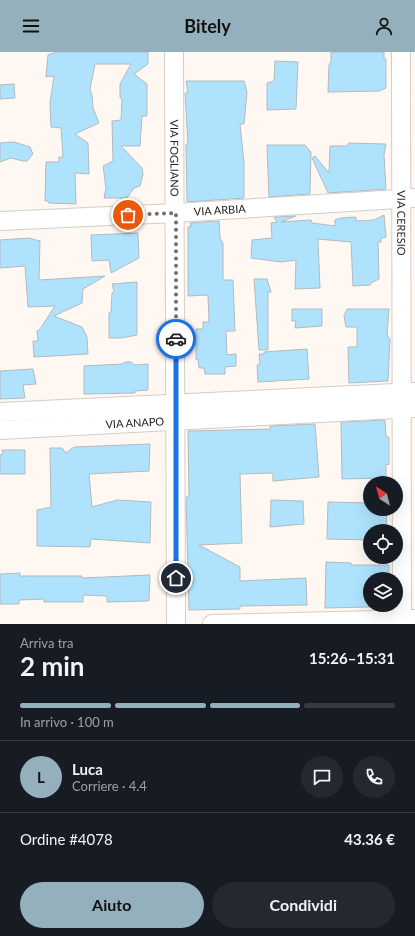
<!DOCTYPE html>
<html lang="it">
<head>
<meta charset="utf-8">
<style>
  body { margin:0; font-family:Lato,sans-serif; background:#242831; color:#f1f3f6; height:100vh; display:flex; flex-direction:column; font-size:15px; white-space:nowrap }
  * { box-sizing:border-box; margin:0 }
  p { font-size:13px; color:#9ea1a6 }
  .icon { flex:none; width:22px; height:22px; fill:none; stroke:currentColor; stroke-width:2; stroke-linecap:round; stroke-linejoin:round }
  .map { position:relative; height:572px; overflow:hidden }
  .details { display:flex; flex-direction:column; background:#171b24; flex:1 }
  .details>* { flex:none }
  .needle { width:26px; rotate:324deg }
  .fabs { position:absolute; left:363px; top:424px; display:grid; gap:8px }
  .fabs a { display:grid; place-items:center; width:40px; height:40px; border-radius:50%; background:#171b24; box-shadow:0 4px 16px #0002; font-size:20px }
  .pin { position:absolute; display:grid; place-items:center; width:34px; height:34px; color:#fff; margin:-17px; border:2px solid #fff; border-radius:50%; box-shadow:0 1px 4px #0007 }
  .courier { position:absolute; display:grid; place-items:center; width:40px; height:40px; margin:-20px; border:3px solid #1a73e8; border-radius:50%; background:#fff; color:#222; box-shadow:0 1px 5px #0007 }
  .overview em { font-style:normal; font-weight:700 }
  .overview div { display:flex; flex-direction:column-reverse }
  .overview { display:flex; align-items:center; justify-content:space-between; height:68px; padding:0 20px }
  h1 { font-size:26px; font-weight:700; line-height:30px }
  .bar { display:grid; grid-template-columns:repeat(4,1fr); gap:6px 4px; align-content:center; height:48px; padding:0 20px }
  .bar i { height:5px; border-radius:3px; background:#363941 }
  .bar .current { background:#95b0bd }
  .bar p { grid-column:span 4 }
  .line { display:flex; align-items:center; gap:10px; padding:0 20px; border-top:1px solid #363941 }
  .line div { flex:1 }
  .round { display:grid; place-items:center; flex:none; width:42px; height:42px; border-radius:21px; background:#242831 }
  .cta { display:flex; gap:8px; margin-top:auto; padding:8px 20px }
  .cta a { flex:1; height:46px; border-radius:24px; background:#95b0bd; color:#111; font-size:16px; font-weight:700; line-height:46px; text-align:center }
  .cta a+a { background:#242831; color:#f1f3f6 }
  header { display:flex; justify-content:space-between; align-items:center; height:52px; padding:0 20px; background:#95b0bd; color:#111; font-size:18px; font-weight:700 }
  .map>svg:first-child { display:block }
  .building { fill:#afe3fd; stroke:#b2babe }
  .lines { fill:none; stroke-linecap:round; stroke-linejoin:round }
  .minor-casing { stroke:#d4cdc7; stroke-width:20 }
  .minor { stroke:#fff; stroke-width:18 }
  .done { stroke:#736e6b; stroke-width:4; stroke-dasharray:0 7.2 }
  .route { stroke:#1a73e8; stroke-width:5 }
  .labels { text-anchor:middle; stroke-width:3; stroke-linejoin:round; paint-order:stroke }
  .street-label { font-size:11px; fill:#272422; stroke:#fff8f2 }
</style>
</head>
<body>
<header><svg class="icon" aria-label="menu" viewBox="0 0 24 24"><path d="M4 6h16M4 12h16M4 18h16"/></svg>Bitely<svg class="icon" aria-label="person" viewBox="0 0 24 24"><circle cx="12" cy="8" r="4"/><path d="M4 21q1-7 8-7t8 7"/></svg></header>
<div class="map">
<svg width="415" height="572" viewBox="0 0 415 572">
  <rect width="100%" height="100%" fill="#fff8f2"/>
  <path class="building" d="M57,0H148V12L134,22L147,32V64H142L140,94H121L142,116L143,122L140,134L134,136L127,146H104L106,136L103,114L113,109L112,69L121,68L122,48L120,45V32L131,12H95L90,37L92,44L93,56L99,71L75,82L88,91L89,122L75,121L76,152L49,151L48,149H45L46,110H59V105H63L61,76L51,75L50,51L54,24L46,25L48,3Z
    M331,0H384V7H386V36L379,39L328,40L329,13L331,9Z
    M275,9L298,10L296,57L267,58V31L274,29Z
    M186,29H244L247,40L244,72H240L244,111V146L187,150L186,92H188L185,41H188Z
    M14,32L15,46L0,47V33Z
    M14,90L30,95L33,102L27,109H23L11,106L0,110V91Z
    M349,91L386,92L384,103L386,137L328,141L312,106L315,104L329,121L330,94H347Z
    M267,93H305L311,100L310,142L269,145Z
    M384,163L386,185L381,186V190H378L379,227L371,231L370,233L353,234L351,190L318,187L320,236L295,237L296,208L281,210L251,206L252,188L272,186L271,171L277,170L274,165L296,164L281,170L311,168L312,171L335,174V168L340,166L356,165V169L374,168Z
    M219,169L220,186L223,191V228H233L235,279H226L227,303L236,302V314L225,315V322H205L204,316H199L198,307L196,308V277H203V270H209L208,243L188,244V175H191L190,171Z
    M138,181L139,206L111,221L109,208L92,209L91,183Z
    M29,186L40,189L39,228L105,224L83,237L82,251L54,264L82,275L87,285L88,302L34,305L33,289H38L37,279L40,277L55,254L28,255L25,214L0,216V188Z
    M254,227H267L271,240H268V298H259Z
    M137,230V283L121,286H109V261L111,260L112,241L114,239L112,232Z
    M292,257H322V274L295,276L296,269H292Z
    M347,257H389L387,283L390,287L388,329L349,331L348,295H357V275H346L344,264Z
    M307,297L309,327L258,330L257,313L260,312L259,302H264V300Z
    M125,310H131L134,313L148,312V338L135,339V341L84,342V314L122,312Z
    M33,317L36,332L23,333L25,346L0,347V319Z
    M385,368L386,385H389V413L386,412V426L342,427L341,370Z
    M315,372L319,425L273,429V421L240,422L242,491L199,493L240,515V529L306,526L307,553L240,554V557L189,558L186,445H189L188,379L270,377V374Z
    M150,392L149,419L89,422L92,455L117,448L151,450L150,491L91,487L90,495L37,494V458L51,455L50,396H62L66,401L74,395Z
    M2,398H25V422H0V403L3,402Z
    M271,448L303,449L304,472L270,475Z
    M328,450L370,451V457H387L386,479H370V488L327,487Z
    M326,510L351,511V513H389V527H370V555L325,556Z
    M20,521V524H82V526L150,523L149,549L107,550V544L83,543V550H44V547L19,548V552H0V522Z"/>
  <g class="lines">
    <g class="minor-casing">
      <g id="minor">
        <path id="s1" d="M174,0L176,572"/>
        <path id="s2" d="M401,0L402,572"/>
        <path id="s3" d="M0,169L175,161L415,146"/>
        <path d="M0,360L415,340"/>
        <path id="s4" d="M0,378L415,356"/>
        <path d="M212,572L415,567"/>
      </g>
    </g>
    <use href="#minor" class="minor"/>
  </g>
  <g class="lines">
    <path class="done" d="M128,163L176,161V287"/>
    <path class="route" d="M176,287V526"/>
  </g>
  <g class="labels">
    <g class="street-label">
      <text dy="4" stroke="none"><textPath href="#s1" startOffset="106">VIA FOGLIANO</textPath></text>
      <text dy="4" stroke="none"><textPath href="#s3" startOffset="220">VIA ARBIA</textPath></text>
      <text dy="4" stroke="none"><textPath href="#s2" startOffset="171">VIA CERESIO</textPath></text>
      <text dy="4" stroke="none"><textPath href="#s4" startOffset="135">VIA ANAPO</textPath></text>
    </g>
  </g>
</svg>
<div class="fabs">
<a><svg class="needle" viewBox="-14 -14 28 28"><path d="M0-13l5 13h-10z" fill="#e53935"/><path d="M0 13l5-13h-10z" fill="#9ea1a6"/></svg></a>
<a><svg class="icon" aria-label="locate" viewBox="0 0 24 24"><circle cx="12" cy="12" r="6"/><path d="M12 2v4M12 18v4M2 12h4M18 12h4"/></svg></a>
<a><svg class="icon" aria-label="layers" viewBox="0 0 24 24"><path d="M12 4l9 5-9 5-9-5zM3 14l9 5 9-5"/></svg></a>
</div>
<div class="pin" style="left:128px;top:163px;background:#ea580c"><svg class="icon" aria-label="bag" viewBox="0 0 24 24"><path d="M5 8h14l-1 12H6zM9 8a3 3 0 0 1 6 0"/></svg></div>
<div class="pin" style="left:176px;top:526px;background:#1f2937"><svg class="icon" aria-label="home" viewBox="0 0 24 24"><path d="M3 11l9-7 9 7M6 9v11h12V9"/></svg></div>
<div class="courier" style="left:176px;top:287px"><svg class="icon" aria-label="car" viewBox="0 0 24 24"><path d="M5 17H2v-5l4-1 3-4h7l3 4 3 1v5h-3M9 17h6M6 11h13"/><circle cx="7" cy="17" r="2"/><circle cx="17" cy="17" r="2"/></svg></div>
</div>
<section class="details">
<div class="overview"><div><h1>2 min</h1><p>Arriva tra</p></div><em>15:26–15:31</em></div>
<div class="bar"><i class="current"></i><i class="current"></i><i class="current"></i><i></i><p>In arrivo · 100 m</p></div>
<div class="line" style="height:72px"><b class="round" style="background:#95b0bd;color:#111">L</b><div><b>Luca</b><p>Corriere · 4.4</p></div><a class="round"><svg class="icon" aria-label="chat" viewBox="0 0 24 24"><path d="M4 5h16v11H9l-5 4z"/></svg></a><a class="round"><svg class="icon" aria-label="phone" viewBox="0 0 24 24"><path d="M5 4h4l2 5-3 2q2 4 5 5l2-3 5 2v4C11 20 4 13 5 4z"/></svg></a></div>
<div class="line" style="height:52px"><div>Ordine #4078</div><b>43.36 €</b></div>
<div class="cta"><a>Aiuto</a><a>Condividi</a></div>
</section>
</body>
</html>
